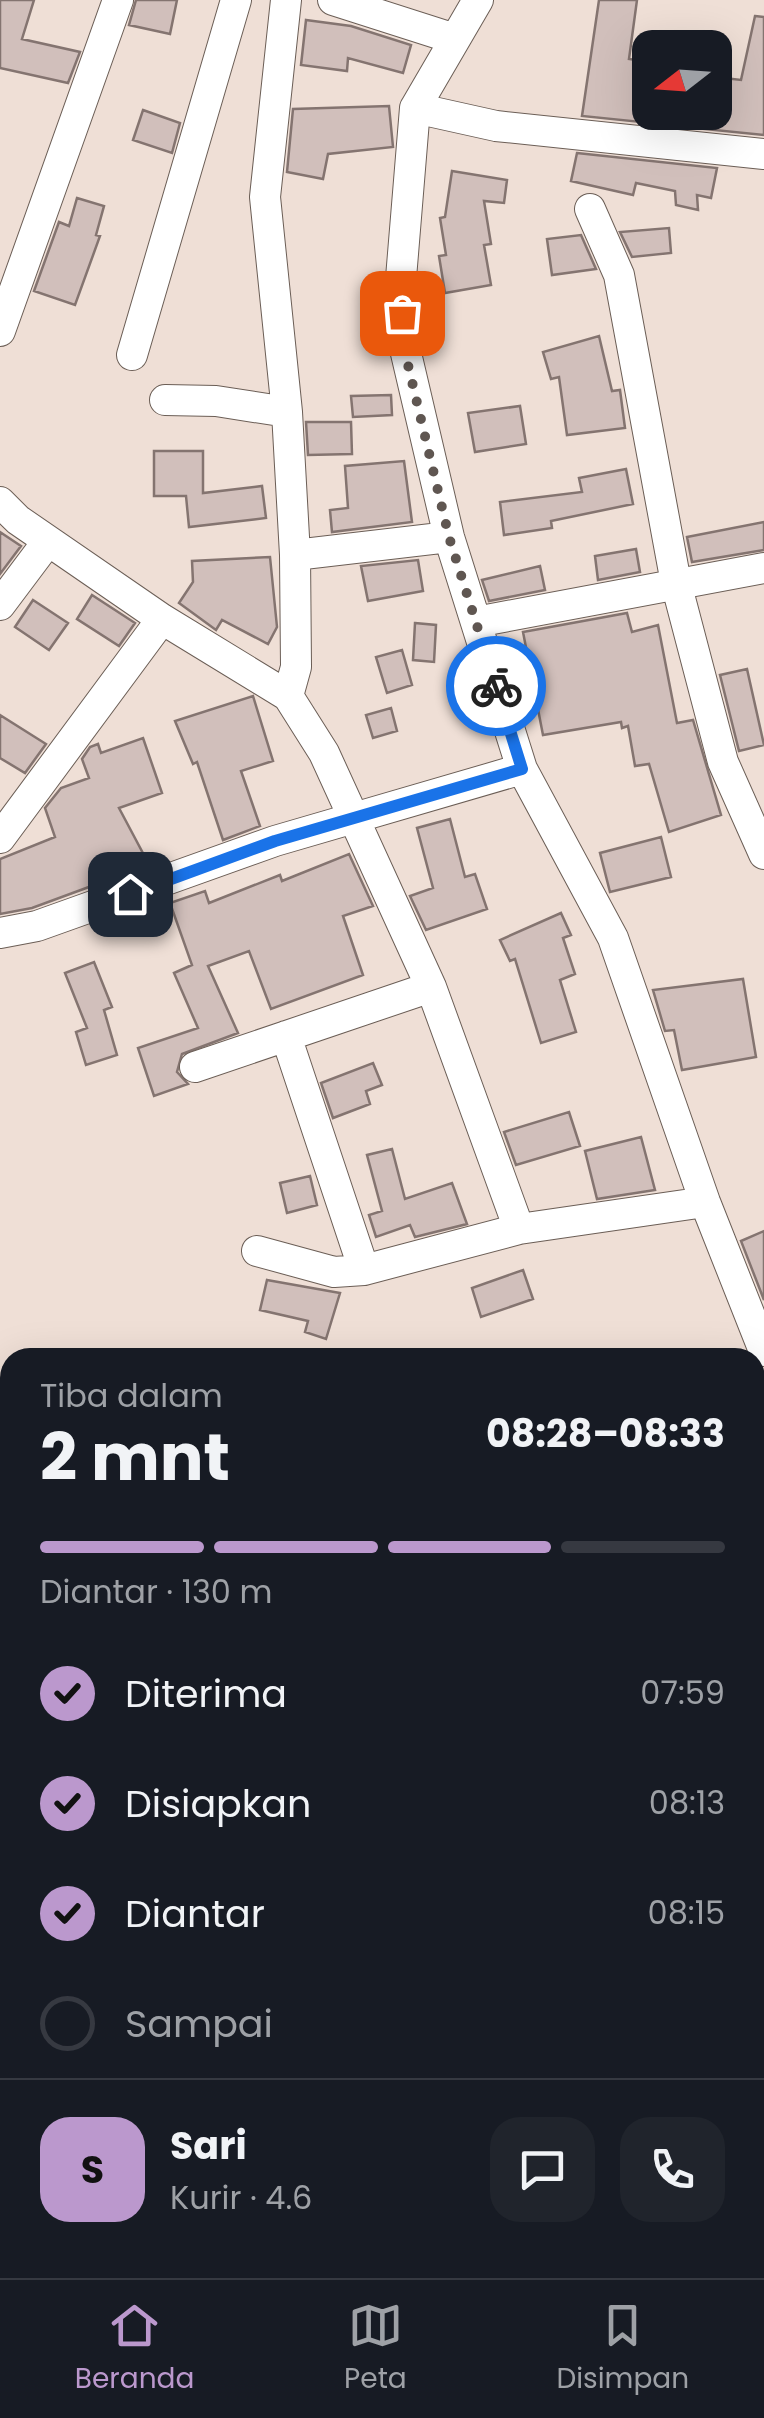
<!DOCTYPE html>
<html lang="id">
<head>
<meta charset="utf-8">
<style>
  body { margin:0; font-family:Poppins,sans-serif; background:#20242c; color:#f1f3f6; height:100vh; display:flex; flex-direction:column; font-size:38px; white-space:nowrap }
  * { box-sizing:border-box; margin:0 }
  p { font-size:32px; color:#9ea1a6 }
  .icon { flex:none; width:55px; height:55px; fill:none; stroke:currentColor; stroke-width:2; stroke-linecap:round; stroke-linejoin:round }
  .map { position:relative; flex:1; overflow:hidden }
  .drawer { position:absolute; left:0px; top:1348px; width:765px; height:932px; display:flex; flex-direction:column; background:#171b24; border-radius:30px 30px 0 0; box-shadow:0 10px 40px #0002 }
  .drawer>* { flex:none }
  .needle { width:65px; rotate:253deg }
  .controls { position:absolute; left:632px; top:30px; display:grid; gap:20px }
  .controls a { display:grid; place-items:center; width:100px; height:100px; border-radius:20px; background:#171b24; box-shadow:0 10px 40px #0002; font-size:50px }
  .pin { position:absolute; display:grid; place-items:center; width:85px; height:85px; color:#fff; margin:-42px; border-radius:20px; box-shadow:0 5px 15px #0006 }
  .courier { position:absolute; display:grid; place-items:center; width:100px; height:100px; margin:-50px; border:8px solid #1a73e8; border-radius:50%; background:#fff; color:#222; box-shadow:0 2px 12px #0007 }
  .overview em { font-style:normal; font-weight:700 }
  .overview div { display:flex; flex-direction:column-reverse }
  .overview { display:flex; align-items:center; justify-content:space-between; height:170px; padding:0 40px }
  h1 { font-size:65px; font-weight:700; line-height:75px }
  .bar { display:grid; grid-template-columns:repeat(4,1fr); gap:15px 10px; align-content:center; height:120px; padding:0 40px }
  .bar i { height:12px; border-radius:8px; background:#363941 }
  .bar .selected { background:#bb98cd }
  .bar p { grid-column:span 4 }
  .line { display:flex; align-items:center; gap:25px; padding:0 40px; border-top:2px solid #363941 }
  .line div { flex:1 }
  .round { display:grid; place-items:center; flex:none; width:105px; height:105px; border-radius:30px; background:#20242c }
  ol { padding:0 40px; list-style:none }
  li { display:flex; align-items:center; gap:30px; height:110px }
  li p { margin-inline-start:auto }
  li .icon { padding:10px; border-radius:50%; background:#bb98cd; color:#111; stroke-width:4 }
  li:last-child { color:#9ea1a6 }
  li i { width:55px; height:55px; border:5px solid #363941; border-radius:50% }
  .dock { display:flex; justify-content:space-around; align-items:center; height:140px; border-top:2px solid #363941; background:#171b24; font-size:28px; color:#9ea1a6 }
  .dock a { display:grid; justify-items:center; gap:5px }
  .dock .selected { color:#bb98cd }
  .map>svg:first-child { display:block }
  .building { fill:#d1bfbb; stroke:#847470; stroke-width:2.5 }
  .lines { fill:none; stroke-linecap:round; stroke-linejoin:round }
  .minor-casing { stroke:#6b5e56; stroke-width:32 }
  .minor { stroke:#fff; stroke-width:30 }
  .done { stroke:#5f5651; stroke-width:10; stroke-dasharray:0 18 }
  .route { stroke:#1a73e8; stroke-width:12 }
</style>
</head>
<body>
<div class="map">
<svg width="764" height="2278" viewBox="0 0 764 2278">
  <rect width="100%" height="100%" fill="#efdfd6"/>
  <path class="building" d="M0,0H34L22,39L80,52L68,83L0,68Z
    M136,0H177L170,34L129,25Z
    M599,0H637L629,59L650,62V112H662L660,124L582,116Z
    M755,16L764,17V135L704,129L706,112H715V77L741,80Z
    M306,20L351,26L411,45L403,73L348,58L347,71L301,65Z
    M389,106L393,147L328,154L323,179L287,172L293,109Z
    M143,110L180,123L172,153L133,140Z
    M577,153L717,168L711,198L697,195L698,210L676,205L675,191L636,183L633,195L571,181Z
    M452,171L507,180L504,203L484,201L491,244L484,245L491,285L445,293L439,256L446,255L440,218L445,217Z
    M77,198L104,206L96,235L100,236L75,305L34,291L59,222L69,226Z
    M669,228L671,253L632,257L620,232Z
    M581,235L596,269L552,275L547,239Z
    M599,336L612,391L620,390L625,428L567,435L559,377L551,379L543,352Z
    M391,395L392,415L353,417L351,396Z
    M520,406L526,444L475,452L468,413Z
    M306,422H351L352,454L308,455Z
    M154,451H203V493L262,486L266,518L189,527L186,496H154Z
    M404,461L412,522L332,532L330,510L348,508L345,466Z
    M626,469L633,504L551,521L552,528L504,535L500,502L582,492L579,478Z
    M764,522V550L692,562L687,537Z
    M0,532L21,546L0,574Z
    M636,549L640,572L598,580L595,556Z
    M270,557L277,627L268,644L222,620L216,630L179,603L193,582L192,561Z
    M418,560L423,591L368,601L361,566Z
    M540,566L545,590L489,601L482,580Z
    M92,595L135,623L119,646L77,619Z
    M33,600L68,623L49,650L15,627Z
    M627,613L632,632L658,625L677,723L693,720L721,815L669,832L649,764L635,766L628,726L622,728L621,722L543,735L523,632Z
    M415,623L436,625L434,662L413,660Z
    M402,650L412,685L387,693L376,657Z
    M747,669L764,745L739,751L720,675Z
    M253,696L273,761L241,771L260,826L223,840L197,762L193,764L175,721Z
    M391,708L397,731L373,738L366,715Z
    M0,715L46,744L25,773L0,758Z
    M143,738L162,793L119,808L145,857L97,884L32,908L0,914V859L55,837L45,808L61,788L89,778L82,759L90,747L98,744L101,753Z
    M450,819L465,877L475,874L487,909L426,930L410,896L433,888L417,828Z
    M661,837L671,877L610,892L600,853Z
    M349,854L373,906L343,916L363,975L271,1009L249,951L208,966L238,1033L182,1054L177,1072L188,1084L154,1096L138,1048L198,1028L174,973L192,965L170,903L205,891L209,903L280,875L282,881Z
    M561,913L571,935L563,938L575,974L560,980L576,1032L541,1043L515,959L510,961L500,940Z
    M94,962L112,1007L104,1010L117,1055L86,1065L76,1032L87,1028L65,973Z
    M743,979L756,1057L682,1070L674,1030L665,1031L653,990Z
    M373,1063L382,1085L366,1091L370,1104L333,1118L321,1083Z
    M569,1112L580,1146L516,1165L504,1132Z
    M641,1137L655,1190L597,1199L585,1151Z
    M392,1149L405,1199L452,1183L467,1224L415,1237L410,1225L376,1237L369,1215L382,1211L367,1155Z
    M310,1176L317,1205L287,1213L280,1183Z
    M764,1231V1300L741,1241Z
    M523,1270L533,1299L481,1317L472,1288Z
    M267,1280L340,1293L326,1339L305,1332L308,1321L260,1310Z"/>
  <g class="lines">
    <g class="minor-casing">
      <path id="minor" d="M286,0L265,197L287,412L295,555L296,667L288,696
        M333,0L455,39
        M478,0L415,108L401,278L405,349L449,537L522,769L613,938L705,1202L764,1351
        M415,108L496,126L764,154
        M590,209L619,275L676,583L723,762L764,854
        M0,331L118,0
        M132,355L236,0
        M165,400L216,401L287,412
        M0,502L18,520L162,619L288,696L324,753L431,987L519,1229L705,1202
        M295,555L449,537
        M0,605L48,541
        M476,622L764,568
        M0,838L162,619
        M0,933L37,926L275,841L522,769
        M286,1036L364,1270
        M195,1067L431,987
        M257,1251L334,1272L364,1270L519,1229
        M755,2210L764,2208
        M226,2278L229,2270
        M415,2278L445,2270"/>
    </g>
    <use href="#minor" class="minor"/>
  </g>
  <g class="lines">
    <path class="done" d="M402,313L404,348L449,537L496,686"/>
    <path class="route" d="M130,894L275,841L522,769L496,686"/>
  </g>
</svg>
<div class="controls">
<a><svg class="needle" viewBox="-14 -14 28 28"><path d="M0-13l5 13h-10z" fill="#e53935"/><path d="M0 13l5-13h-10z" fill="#9ea1a6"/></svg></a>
</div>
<div class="pin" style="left:402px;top:313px;background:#ea580c"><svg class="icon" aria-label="bag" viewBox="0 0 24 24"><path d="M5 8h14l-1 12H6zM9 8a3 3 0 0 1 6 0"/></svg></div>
<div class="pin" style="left:130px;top:894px;background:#1f2937"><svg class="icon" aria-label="home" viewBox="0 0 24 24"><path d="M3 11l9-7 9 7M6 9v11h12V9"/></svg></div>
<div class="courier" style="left:496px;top:686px"><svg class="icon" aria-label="bike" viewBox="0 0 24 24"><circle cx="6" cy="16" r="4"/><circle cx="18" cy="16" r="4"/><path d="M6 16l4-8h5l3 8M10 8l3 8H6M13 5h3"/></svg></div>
<section class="drawer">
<div class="overview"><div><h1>2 mnt</h1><p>Tiba dalam</p></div><em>08:28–08:33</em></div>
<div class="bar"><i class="selected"></i><i class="selected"></i><i class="selected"></i><i></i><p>Diantar · 130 m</p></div>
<ol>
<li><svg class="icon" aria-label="check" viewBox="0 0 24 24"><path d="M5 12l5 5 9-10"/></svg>Diterima<p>07:59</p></li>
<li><svg class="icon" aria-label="check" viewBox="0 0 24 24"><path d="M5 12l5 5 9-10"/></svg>Disiapkan<p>08:13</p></li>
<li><svg class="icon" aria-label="check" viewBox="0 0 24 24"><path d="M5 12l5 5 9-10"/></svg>Diantar<p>08:15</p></li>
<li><i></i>Sampai</li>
</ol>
<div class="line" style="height:180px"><b class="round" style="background:#bb98cd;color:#111">S</b><div><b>Sari</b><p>Kurir · 4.6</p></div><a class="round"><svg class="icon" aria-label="chat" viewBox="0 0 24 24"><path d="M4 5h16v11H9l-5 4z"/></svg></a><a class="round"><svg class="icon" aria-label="phone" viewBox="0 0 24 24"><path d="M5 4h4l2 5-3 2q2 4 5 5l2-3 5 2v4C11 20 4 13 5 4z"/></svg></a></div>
</section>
</div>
<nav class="dock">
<a class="selected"><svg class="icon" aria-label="home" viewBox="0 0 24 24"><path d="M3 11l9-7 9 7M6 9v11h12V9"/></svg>Beranda</a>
<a><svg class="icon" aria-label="map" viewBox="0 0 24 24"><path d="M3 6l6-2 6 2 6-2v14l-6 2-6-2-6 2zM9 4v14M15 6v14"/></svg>Peta</a>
<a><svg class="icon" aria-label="saved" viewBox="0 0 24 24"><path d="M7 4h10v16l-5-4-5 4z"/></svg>Disimpan</a>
</nav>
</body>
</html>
